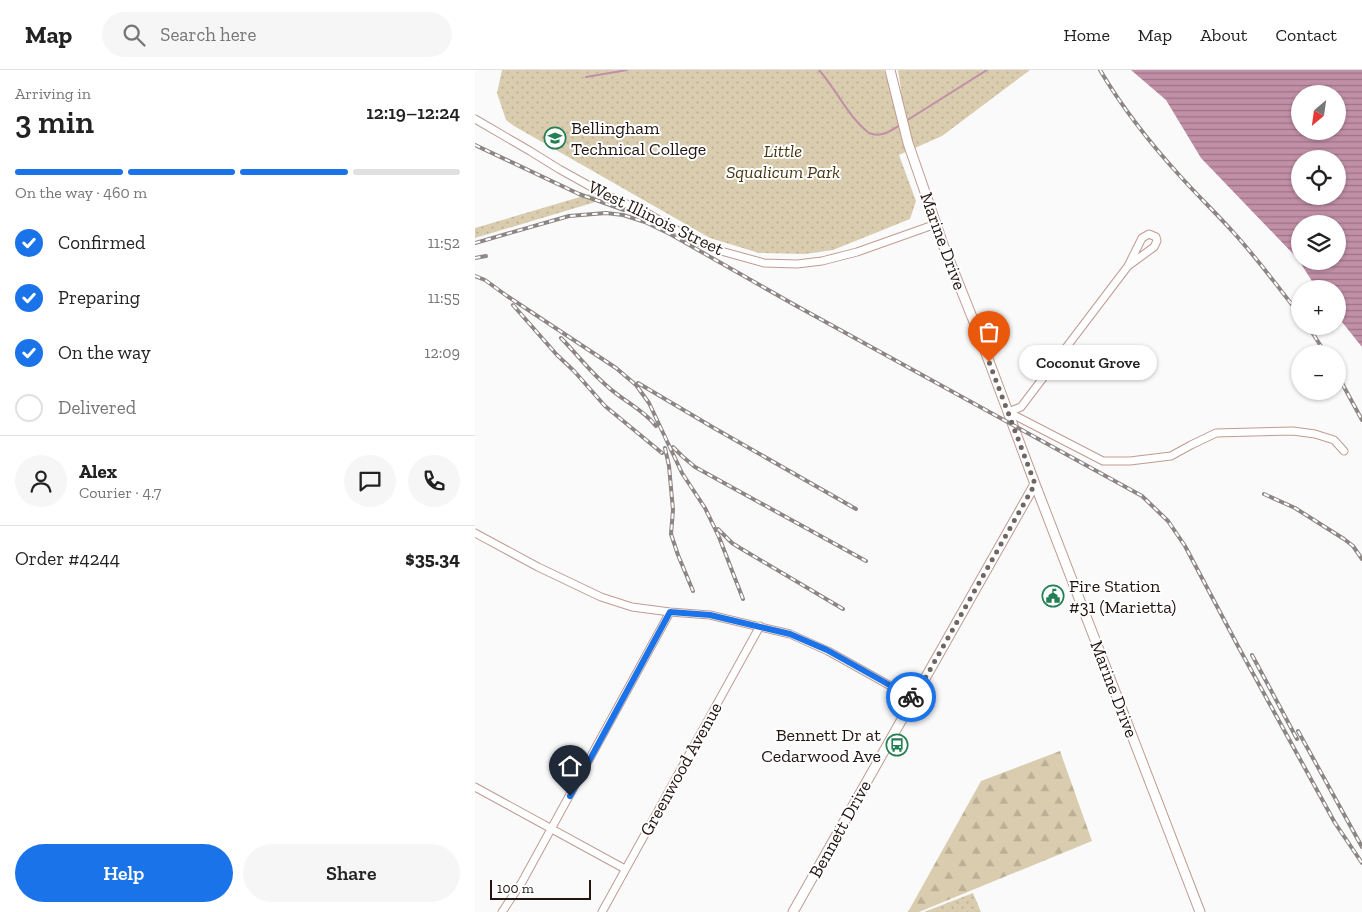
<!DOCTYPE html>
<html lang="en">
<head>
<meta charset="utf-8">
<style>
  body { margin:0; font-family:"Zilla Slab",serif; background:#f6f6f6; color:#222; height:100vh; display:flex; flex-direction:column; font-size:19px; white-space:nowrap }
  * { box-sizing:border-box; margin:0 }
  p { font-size:16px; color:#767676 }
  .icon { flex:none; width:28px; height:28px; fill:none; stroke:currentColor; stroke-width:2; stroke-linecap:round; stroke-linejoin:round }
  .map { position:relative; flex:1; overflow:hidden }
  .sheet { display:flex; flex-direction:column; background:#fff; width:475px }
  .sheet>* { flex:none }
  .needle { width:32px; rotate:209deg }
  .fabs { position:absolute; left:816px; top:15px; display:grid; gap:10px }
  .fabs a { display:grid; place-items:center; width:55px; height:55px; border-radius:50%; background:#fff; box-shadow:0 1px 4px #0004; font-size:25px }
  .scale { position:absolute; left:15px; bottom:12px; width:101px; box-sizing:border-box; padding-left:5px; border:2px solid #231612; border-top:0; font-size:14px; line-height:18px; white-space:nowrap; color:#231612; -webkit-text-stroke:4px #fff; paint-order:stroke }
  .pin { position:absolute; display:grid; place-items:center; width:42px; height:42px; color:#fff; margin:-51px -21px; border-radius:50% 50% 50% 0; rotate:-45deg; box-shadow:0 0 5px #0007 }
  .pin .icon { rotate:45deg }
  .courier { position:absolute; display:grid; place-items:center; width:50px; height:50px; margin:-25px; border:4px solid #1a73e8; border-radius:50%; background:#fff; color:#222; box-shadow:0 1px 6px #0007 }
  .bubble { position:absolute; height:35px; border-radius:18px; background:#fff; box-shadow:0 1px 4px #0004; font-size:16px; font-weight:600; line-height:35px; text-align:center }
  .head em { font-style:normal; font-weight:600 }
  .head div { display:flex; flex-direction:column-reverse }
  .head { display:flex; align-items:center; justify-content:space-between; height:85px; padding:0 15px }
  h1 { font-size:32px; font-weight:600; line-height:38px }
  .bar { display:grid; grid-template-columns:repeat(4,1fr); gap:8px 5px; align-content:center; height:60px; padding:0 15px }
  .bar i { height:6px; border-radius:4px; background:#e0e0e0 }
  .bar .current { background:#1a73e8 }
  .bar p { grid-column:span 4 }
  .line { display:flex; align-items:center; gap:12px; padding:0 15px; border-top:1px solid #e0e0e0 }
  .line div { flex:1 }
  .round { display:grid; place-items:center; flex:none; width:52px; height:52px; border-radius:26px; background:#f6f6f6 }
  ol { padding:0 15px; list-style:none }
  li { display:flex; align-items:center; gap:15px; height:55px }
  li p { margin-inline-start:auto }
  li .icon { padding:5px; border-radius:50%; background:#1a73e8; color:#fff; stroke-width:4 }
  li:last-child { color:#767676 }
  li i { width:28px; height:28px; border:2px solid #e0e0e0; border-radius:50% }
  .action { display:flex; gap:10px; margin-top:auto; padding:10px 15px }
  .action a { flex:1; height:58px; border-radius:30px; background:#1a73e8; color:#fff; font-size:20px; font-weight:600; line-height:58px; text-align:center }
  .action a+a { background:#f6f6f6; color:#222 }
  header { display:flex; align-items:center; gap:30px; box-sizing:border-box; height:70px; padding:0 25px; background:#fff; border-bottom:1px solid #e0e0e0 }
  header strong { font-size:24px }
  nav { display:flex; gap:28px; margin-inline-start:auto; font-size:18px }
  .search { width:350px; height:45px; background:#f6f6f6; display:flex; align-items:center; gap:12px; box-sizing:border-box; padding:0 18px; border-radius:28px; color:#767676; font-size:19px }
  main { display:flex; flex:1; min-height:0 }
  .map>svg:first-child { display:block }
  .green { fill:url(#green-dots) }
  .forest { fill:url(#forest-firs) }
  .water { fill:url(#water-rules); fill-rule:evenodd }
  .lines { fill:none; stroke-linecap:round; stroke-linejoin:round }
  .stream { stroke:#c18fa6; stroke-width:2 }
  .minor-casing { stroke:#bf9c92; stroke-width:9 }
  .major-casing { stroke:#bf9c92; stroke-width:11 }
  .minor { stroke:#fff; stroke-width:7 }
  .major { stroke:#fff; stroke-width:9 }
  .rail-casing { stroke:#8c8583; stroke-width:4 }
  .rail { stroke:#fff; stroke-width:2; stroke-dasharray:5.5; stroke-linecap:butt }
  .done { stroke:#6e6663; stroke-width:5; stroke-dasharray:0 9 }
  .route { stroke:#1a73e8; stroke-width:6 }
  .labels { text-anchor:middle; stroke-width:4; stroke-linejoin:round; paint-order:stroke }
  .poi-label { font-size:18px; fill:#231612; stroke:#fff; text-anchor:start }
  .park-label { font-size:18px; font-style:italic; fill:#473811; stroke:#fff }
  .street-label { font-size:18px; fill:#231612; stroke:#fff }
</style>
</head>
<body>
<header>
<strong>Map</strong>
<div class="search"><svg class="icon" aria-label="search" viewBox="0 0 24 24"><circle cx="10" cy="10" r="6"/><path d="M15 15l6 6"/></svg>Search here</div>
<nav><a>Home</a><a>Map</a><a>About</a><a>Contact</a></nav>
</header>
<main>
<section class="sheet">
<div class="head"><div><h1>3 min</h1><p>Arriving in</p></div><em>12:19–12:24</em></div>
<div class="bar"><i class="current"></i><i class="current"></i><i class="current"></i><i></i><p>On the way · 460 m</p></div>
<ol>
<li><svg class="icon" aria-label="check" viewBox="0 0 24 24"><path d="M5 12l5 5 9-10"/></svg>Confirmed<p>11:52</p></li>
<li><svg class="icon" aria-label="check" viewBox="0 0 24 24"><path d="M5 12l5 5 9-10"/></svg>Preparing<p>11:55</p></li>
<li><svg class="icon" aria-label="check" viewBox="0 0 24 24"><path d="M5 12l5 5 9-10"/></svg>On the way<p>12:09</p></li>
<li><i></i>Delivered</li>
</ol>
<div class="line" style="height:90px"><a class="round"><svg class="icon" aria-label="person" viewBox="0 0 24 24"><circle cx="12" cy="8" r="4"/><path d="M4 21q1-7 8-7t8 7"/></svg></a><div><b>Alex</b><p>Courier · 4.7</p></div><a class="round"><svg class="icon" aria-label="chat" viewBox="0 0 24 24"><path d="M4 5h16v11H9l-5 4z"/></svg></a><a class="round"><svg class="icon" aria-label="phone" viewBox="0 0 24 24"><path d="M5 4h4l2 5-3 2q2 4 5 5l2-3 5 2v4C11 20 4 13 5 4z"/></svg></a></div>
<div class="line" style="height:65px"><div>Order #4244</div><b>$35.34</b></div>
<div class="action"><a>Help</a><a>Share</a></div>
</section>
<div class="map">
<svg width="887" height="842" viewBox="0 0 887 842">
  <defs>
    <pattern id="green-dots" width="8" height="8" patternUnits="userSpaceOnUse" patternTransform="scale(1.25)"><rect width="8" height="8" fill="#dacdaf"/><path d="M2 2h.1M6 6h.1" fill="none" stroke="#bbaf96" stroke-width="1.8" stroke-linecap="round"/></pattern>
    <pattern id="forest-firs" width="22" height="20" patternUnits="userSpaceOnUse" patternTransform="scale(1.25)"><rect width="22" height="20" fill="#dacdaf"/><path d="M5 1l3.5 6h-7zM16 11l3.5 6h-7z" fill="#bbaf96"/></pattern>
    <pattern id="water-rules" width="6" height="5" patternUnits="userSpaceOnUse" patternTransform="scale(1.25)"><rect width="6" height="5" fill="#c18fa6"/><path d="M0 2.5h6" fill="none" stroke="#9c7486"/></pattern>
  </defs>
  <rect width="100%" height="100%" fill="#fafafa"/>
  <path class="green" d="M27,0H409L416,21L426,20L423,0H555L467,66L424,85L441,131L435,149L358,180L330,184L284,183L235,168L39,56L31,50L22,23Z
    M115,124L127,130L0,168V158Z
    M498,823L506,842H449Z"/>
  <path class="forest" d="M585,681L617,771L444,842H433L506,711Z"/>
  <path class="water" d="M656,0H887V277L863,247L862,219H842L823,189L726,88L691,30ZM825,24H862V61H825ZM825,89H862V126H825ZM825,154H862V191H825Z"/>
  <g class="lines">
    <path class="stream" d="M344,0C362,20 373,47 394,63C406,68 416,61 425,55
      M111,7L152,0
      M431,51L512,0"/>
    <g class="minor-casing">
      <path id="minor" d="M0,49L55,81L84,99L129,124L170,142L219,170L246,181L289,193L322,194L347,191L382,182L461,154
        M533,342L628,391H655L696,386L716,375L741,363L818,361L840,364L859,370L869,381
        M533,342L546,337L653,196L679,177L682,171L681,167L674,164L667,168L653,196
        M0,463L63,497L126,527L157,537L195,542L235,545L315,564L353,581L439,629
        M0,717L150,799
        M27,842L47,812L195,542
        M127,842L285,556"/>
    </g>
    <g class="major-casing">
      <path id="major" d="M415,0L433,73L469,177L503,262L560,414L725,842
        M318,842L560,414"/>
    </g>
    <use href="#minor" class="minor"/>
    <use href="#major" class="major"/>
    <g class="rail-casing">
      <path id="rail" d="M625,0C648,39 675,73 705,106C722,125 741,143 758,162C782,188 803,217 825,245
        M0,75L104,124L149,140
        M0,173L94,146L131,143L148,145L170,152L195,164L318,234L667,426L693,451L710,476L764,578L860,753L887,793
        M0,188L11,186
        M0,206L10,210L32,226L141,298L161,315L174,333L207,403L230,438L244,467L268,529
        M38,235L82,285L99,301L130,336L187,383
        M833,256L851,284
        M86,268C102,284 115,302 132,316C148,331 168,339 181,356
        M862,304L887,350
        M163,313L239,358L381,439
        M198,377L207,386L220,397L391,491
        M190,378L194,396L198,440L196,464L203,485L218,521
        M789,424L820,438L869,469L878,476L887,489
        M243,459L257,473L265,478L368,539
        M777,585L822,669
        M823,661L887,777"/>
    </g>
    <use href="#rail" class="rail"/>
  </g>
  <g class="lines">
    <path class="done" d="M436,627L439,628L560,414L514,292"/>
    <path class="route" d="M95,726L195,542L235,545L315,564L352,580L436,627"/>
  </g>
  <defs>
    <g id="university-ring" transform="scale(1.125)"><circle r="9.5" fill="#fff" stroke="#247f54" stroke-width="1.5"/><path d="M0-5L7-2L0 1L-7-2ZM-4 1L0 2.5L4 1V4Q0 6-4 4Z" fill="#247f54"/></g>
    <g id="civic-ring" transform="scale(1.125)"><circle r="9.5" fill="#fff" stroke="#247f54" stroke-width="1.5"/><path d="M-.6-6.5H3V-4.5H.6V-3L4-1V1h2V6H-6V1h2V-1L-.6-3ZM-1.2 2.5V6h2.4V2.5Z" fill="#247f54"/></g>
    <g id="bus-ring" transform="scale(1.125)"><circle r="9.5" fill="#fff" stroke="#247f54" stroke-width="1.5"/><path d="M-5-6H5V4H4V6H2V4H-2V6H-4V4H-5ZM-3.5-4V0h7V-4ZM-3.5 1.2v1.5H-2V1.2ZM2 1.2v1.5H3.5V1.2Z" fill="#247f54"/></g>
  </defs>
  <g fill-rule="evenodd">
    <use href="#university-ring" x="80" y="68"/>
    <use href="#civic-ring" x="578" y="526"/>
    <use href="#bus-ring" x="422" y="675"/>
  </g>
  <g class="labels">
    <g class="poi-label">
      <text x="96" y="64">Bellingham<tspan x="96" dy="21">Technical College</tspan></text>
      <text x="594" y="522">Fire Station<tspan x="594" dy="21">#31 (Marietta)</tspan></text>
      <text x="406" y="671" text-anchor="end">Bennett Dr at<tspan x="406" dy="21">Cedarwood Ave</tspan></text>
    </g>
    <g class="park-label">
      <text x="308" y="87">Little<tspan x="308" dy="21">Squalicum Park</tspan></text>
    </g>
    <g class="street-label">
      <text transform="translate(181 148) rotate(26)" y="6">West Illinois Street</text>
      <text transform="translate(468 171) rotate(70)" y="6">Marine Drive</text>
      <text transform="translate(639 619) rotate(69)" y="6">Marine Drive</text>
      <text transform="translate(206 699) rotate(-61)" y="6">Greenwood Avenue</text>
      <text transform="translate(365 759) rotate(-61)" y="6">Bennett Drive</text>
    </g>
  </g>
</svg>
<div class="fabs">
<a><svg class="needle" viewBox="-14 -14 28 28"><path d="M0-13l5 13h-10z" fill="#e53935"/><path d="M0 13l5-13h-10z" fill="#767676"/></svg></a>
<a><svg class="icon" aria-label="locate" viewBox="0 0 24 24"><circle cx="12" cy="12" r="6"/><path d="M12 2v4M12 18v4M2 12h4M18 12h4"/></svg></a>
<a><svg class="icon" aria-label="layers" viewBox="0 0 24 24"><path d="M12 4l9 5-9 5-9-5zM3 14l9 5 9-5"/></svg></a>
<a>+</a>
<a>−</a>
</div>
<div class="scale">100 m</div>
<div class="pin" style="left:514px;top:292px;background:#ea580c"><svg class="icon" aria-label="bag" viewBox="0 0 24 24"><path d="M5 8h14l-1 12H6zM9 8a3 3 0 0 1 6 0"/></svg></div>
<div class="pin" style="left:95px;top:726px;background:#1f2937"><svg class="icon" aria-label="home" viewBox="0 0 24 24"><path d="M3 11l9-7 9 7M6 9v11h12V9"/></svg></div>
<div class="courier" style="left:436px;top:627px"><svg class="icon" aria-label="bike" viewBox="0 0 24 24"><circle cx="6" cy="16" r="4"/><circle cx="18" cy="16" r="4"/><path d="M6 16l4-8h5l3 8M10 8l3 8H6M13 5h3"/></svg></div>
<div class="bubble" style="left:544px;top:275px;width:138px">Coconut Grove</div>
</div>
</main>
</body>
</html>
